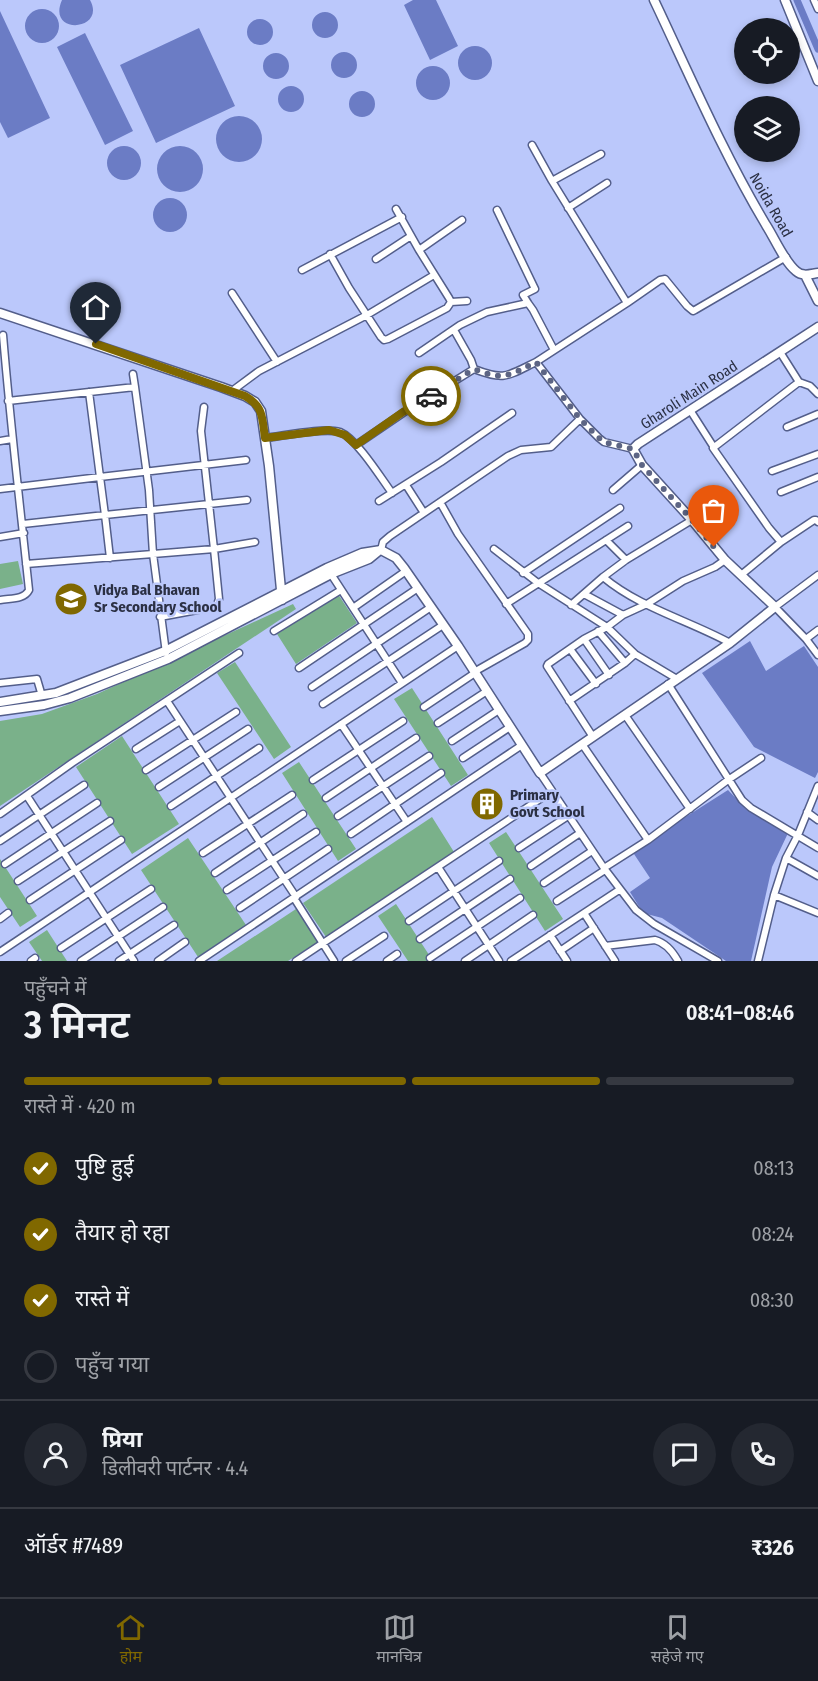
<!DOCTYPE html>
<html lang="hi">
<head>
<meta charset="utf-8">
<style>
  body { margin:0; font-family:"Fira Sans Condensed","Noto Sans Devanagari",sans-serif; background:#242831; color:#f1f3f6; height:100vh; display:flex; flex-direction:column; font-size:22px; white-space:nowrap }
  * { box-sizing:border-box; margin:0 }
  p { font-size:20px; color:#9ea1a6 }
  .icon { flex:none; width:33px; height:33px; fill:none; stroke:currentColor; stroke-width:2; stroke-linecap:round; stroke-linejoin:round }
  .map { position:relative; height:961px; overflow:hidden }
  .sheet { display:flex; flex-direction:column; background:#171b24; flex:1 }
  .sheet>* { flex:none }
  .buttons { position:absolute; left:734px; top:18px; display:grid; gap:12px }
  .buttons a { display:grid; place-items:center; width:66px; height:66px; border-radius:50%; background:#171b24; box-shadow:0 3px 9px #0003; font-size:30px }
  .pin { position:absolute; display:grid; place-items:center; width:51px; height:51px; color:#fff; margin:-62px -26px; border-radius:50% 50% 50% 0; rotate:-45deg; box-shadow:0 0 6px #0007 }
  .pin .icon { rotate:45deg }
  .courier { position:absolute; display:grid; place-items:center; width:60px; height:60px; margin:-30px; border:4px solid #806800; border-radius:50%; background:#fff; color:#222; box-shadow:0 2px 8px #0007 }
  .overview em { font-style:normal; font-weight:600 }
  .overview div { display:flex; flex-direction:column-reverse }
  .overview { display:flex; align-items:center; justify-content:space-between; height:102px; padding:0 24px }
  h1 { font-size:39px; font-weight:600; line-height:45px }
  .bar { display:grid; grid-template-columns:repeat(4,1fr); gap:9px 6px; align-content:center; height:72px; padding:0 24px }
  .bar i { height:8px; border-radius:4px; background:#363941 }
  .bar .on { background:#806800 }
  .bar p { grid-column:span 4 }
  .line { display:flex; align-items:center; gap:15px; padding:0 24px; border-top:2px solid #363941 }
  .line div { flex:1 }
  .round { display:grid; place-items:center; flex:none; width:63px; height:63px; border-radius:32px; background:#242831 }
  ol { padding:0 24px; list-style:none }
  li { display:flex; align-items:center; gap:18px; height:66px }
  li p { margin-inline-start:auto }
  li .icon { padding:6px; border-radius:50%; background:#806800; color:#fff; stroke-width:4 }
  li:last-child { color:#9ea1a6 }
  li i { width:33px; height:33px; border:3px solid #363941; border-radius:50% }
  .tab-bar { display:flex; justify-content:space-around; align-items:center; height:84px; border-top:2px solid #363941; background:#171b24; font-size:16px; color:#9ea1a6 }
  .tab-bar a { display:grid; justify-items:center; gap:3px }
  .tab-bar .on { color:#806800 }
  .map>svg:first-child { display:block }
  .green { fill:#7ab18a }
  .water { fill:#6b7cc5 }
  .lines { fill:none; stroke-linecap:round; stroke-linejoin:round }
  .canal { stroke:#6b7cc5; stroke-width:7 }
  .street-casing { stroke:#535e8a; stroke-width:9 }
  .secondary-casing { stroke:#535e8a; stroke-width:11 }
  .street { stroke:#fff; stroke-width:6 }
  .secondary { stroke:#fff; stroke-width:8 }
  .done { stroke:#5d6584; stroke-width:6; stroke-dasharray:0 10.8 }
  .route { stroke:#806800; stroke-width:8 }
  .labels { text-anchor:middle; stroke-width:5; stroke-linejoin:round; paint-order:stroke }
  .street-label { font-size:15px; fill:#2b3044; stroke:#bbc8fb }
  .poi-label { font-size:15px; font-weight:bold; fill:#2b3044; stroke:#bbc8fb; text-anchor:start }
</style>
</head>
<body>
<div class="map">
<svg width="818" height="961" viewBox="0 0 818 961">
  <rect width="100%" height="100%" fill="#bbc8fb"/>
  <path class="green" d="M18,561L23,584L0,589V564Z
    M338,594L357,623L296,664L277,634Z
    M293,604L296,609L0,806V721L42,714L97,694Z
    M235,662L291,747L274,759L217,673Z
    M412,688L468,775L451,786L394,699Z
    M122,736L179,824L132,854L76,767Z
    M299,762L356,849L338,861L282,773Z
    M432,817L454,852L326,937L303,903Z
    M506,832L563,919L545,931L489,843Z
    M188,838L246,925L198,957L141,870Z
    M0,859L37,916L20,927L0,897Z
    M396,904L433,961H408L378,916Z
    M296,909L318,942L288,961H217Z
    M47,930L67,961H42L29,942Z"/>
  <path class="water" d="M62,0H90C107,31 46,36 62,0Z
    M413,0H436L458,46L430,60L404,5Z
    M25 26a17 17 0 1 1 34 0a17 17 0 1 1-34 0Z
    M0,11L50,118L8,138L0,122Z
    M312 25a13 13 0 1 1 26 0a13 13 0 1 1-26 0Z
    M247 32a13 13 0 1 1 26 0a13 13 0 1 1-26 0Z
    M199,28L235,106L156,143L120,65Z
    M85,33L133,131L105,145L57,47Z
    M458 63a17 17 0 1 1 34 0a17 17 0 1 1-34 0Z
    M331 65a13 13 0 1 1 26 0a13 13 0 1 1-26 0Z
    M263 66a13 13 0 1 1 26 0a13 13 0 1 1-26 0Z
    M416 83a17 17 0 1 1 34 0a17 17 0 1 1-34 0Z
    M278 99a13 13 0 1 1 26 0a13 13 0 1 1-26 0Z
    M349 104a13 13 0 1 1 26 0a13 13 0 1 1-26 0Z
    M216 139a23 23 0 1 1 46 0a23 23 0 1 1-46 0Z
    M157 169a23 23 0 1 1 46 0a23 23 0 1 1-46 0Z
    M107 163a17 17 0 1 1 34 0a17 17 0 1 1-34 0Z
    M153 215a17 17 0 1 1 34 0a17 17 0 1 1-34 0Z
    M750,641L766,671L804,646L818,667V772L815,778L754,747L702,673Z
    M728,790L746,809L789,831L772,867L751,961H726L662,918L643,913L630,892L650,878L632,851Z"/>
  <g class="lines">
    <path class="canal" d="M797,0L818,49"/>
    <g class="street-casing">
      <path id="street" d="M814,0L818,9
        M532,145L552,181L627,303
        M552,181L601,154
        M568,208L607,183
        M497,210L535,289L523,295L528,303
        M419,250L462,220
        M330,254L349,288L381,337L384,340L388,339L447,308L451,302L449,298L419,250L396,209
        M376,259L411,236
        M302,270L402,217
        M232,293L277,362
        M451,302L467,301
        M419,353L460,325L487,312L528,303L533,310L554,350
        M536,362L627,303L660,280L665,279L687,306L693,311L695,310L786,257
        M474,369C505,381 507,376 536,362L580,419L599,438L604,442L633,449
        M799,382L810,386L818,394
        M135,387L149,490L153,554L214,549L219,599L217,605L213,607L160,617
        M232,391L259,371L367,315L434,275
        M8,401L135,387L133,374
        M204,407L201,431L214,549L255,542
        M690,410L713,446
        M787,427L818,414
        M265,438C283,436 324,427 340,432C357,439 381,478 392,493
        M0,441L12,439
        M356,445L403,413L474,369L471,360L454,330
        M246,460L100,477L105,515L247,500
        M772,471L818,454
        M406,485L424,513
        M0,489L100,477L89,392
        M613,490L642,465
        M781,492L818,477
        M379,501L441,462L512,413
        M440,502L458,534L528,634V640L525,643L474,672
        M23,524L105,515L110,558
        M0,537L24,533
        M606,540L626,560
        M781,542L814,520H816L818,522
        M494,549L538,583L607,627L635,654L677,679
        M381,550L383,542L390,536L508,456L521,450L551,447L580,419
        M26,564L153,554L166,653
        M329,571L402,683
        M523,573L620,508
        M741,575L781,542L769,528L713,448L799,382L780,352
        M818,575L775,607L806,639L818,655
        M603,577C640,608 688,620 730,643
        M584,594L623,615
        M0,600C10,598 24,600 29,590C20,505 10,420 3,335
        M506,604L628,526
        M571,605L603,577L626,560L692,520
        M353,608L406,571
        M274,631L341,590
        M598,631L625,663
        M584,639L609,675
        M806,639L818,630
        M570,649L596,684
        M299,668L418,588
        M0,683L37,679L42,696
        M668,684L742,800L751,808L818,848
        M312,687L431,607
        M167,701L296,897
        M569,701L625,663L635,654
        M323,704L443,625
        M424,707L475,673
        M625,715L690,809
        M438,723L487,691
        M341,724L407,822
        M593,737L547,666L548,664L584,639L607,627L623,615L647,604L683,581L715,567L725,560
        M452,741L499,710
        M582,744L648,840
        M136,749L180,721
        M463,758L510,727
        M146,770L236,712
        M540,773L604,868L636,910L654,924L718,961
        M313,780L403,721
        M159,787L248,729
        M27,796L134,961
        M326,798L416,738
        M171,806L259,748
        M807,812L818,820
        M0,814L72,763L239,653
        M338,816L429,756
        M351,834L441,773
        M0,841L84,785
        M519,848L568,816
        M203,853L292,795
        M786,858L818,876
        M5,864L97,803
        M531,866L580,833
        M438,867L499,961
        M604,868L648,840L728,780L761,758
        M215,873L303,814
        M18,881L110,821
        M544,883L592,851
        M227,890L316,832
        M774,895L818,913
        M294,898L334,961
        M30,900L121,840
        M557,901L605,870
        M240,908L328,849
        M584,913L615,961
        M0,919L8,913
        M409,921L499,861
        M550,935L567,961
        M420,939L510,879
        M605,946L655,940C666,943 673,952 678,961
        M61,948L151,889
        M560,951L594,928
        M0,952L458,646
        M430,958L520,898
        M31,961L35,958
        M81,961L163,907
        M119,961L174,925
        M158,961L185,942
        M199,961L522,745
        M296,961L552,791
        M346,961L384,936
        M387,961L397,954
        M465,961L533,915
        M511,961L619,890
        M758,961L774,895L786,858L798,835L818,786"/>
    </g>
    <g class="secondary-casing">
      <path id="secondary" d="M654,0C690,76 723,153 766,225C775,239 784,261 796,271C803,277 810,274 818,273
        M785,0L818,81
        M805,275L818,301
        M0,313L221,387L245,396L255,402L261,411L269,466L282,600
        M0,702L56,693L165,651L327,568L362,553L381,550L396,558L404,568L458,646L540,773L730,643L775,607L725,560L692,520L642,465L633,449L638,444L818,327
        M0,711L44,705L70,698L168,659L331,574L369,559L380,550"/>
    </g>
    <use href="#street" class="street"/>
    <use href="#secondary" class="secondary"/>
  </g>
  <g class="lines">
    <path class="done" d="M431,396L474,369C505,381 507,376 536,362L580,419L599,438L604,442L633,449L642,465L692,520L714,547"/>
    <path class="route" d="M96,344L245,396C264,407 262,418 265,438L329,430L345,435L356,445L403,412L431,396"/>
  </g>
  <defs>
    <g id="school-disc" transform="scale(1.725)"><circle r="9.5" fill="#806800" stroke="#bbc8fb"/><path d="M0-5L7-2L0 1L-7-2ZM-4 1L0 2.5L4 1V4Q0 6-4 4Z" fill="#fff"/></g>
    <g id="building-disc" transform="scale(1.725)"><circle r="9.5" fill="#806800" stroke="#bbc8fb"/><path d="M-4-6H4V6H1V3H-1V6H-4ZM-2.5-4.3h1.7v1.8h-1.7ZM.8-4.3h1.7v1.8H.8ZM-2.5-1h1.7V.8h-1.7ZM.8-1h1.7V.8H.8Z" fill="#fff"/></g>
  </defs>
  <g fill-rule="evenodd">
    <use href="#school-disc" x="71" y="599"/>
    <use href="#building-disc" x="487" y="804"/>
  </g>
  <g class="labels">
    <g class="street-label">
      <text transform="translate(771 205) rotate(60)" y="5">Noida Road</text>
      <text transform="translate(689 395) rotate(-33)" y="5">Gharoli Main Road</text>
    </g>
    <g class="poi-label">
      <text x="94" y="595">Vidya Bal Bhavan<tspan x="94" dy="17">Sr Secondary School</tspan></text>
      <text x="510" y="800">Primary<tspan x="510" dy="17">Govt School</tspan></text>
    </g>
  </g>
</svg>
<div class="buttons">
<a><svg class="icon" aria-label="locate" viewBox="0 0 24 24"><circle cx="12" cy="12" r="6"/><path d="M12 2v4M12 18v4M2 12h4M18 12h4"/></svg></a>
<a><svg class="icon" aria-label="layers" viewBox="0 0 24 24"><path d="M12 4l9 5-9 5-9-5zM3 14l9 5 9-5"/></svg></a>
</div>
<div class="pin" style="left:714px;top:547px;background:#ea580c"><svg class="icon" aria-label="bag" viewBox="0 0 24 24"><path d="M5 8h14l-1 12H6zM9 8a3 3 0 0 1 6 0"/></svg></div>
<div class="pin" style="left:96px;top:344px;background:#1f2937"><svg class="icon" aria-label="home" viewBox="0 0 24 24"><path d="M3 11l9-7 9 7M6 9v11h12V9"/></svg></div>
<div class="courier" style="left:431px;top:396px"><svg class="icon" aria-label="car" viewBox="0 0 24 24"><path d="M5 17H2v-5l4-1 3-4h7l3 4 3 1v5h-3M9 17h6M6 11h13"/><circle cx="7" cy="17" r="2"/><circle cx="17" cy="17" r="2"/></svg></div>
</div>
<section class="sheet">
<div class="overview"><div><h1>3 मिनट</h1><p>पहुँचने में</p></div><em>08:41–08:46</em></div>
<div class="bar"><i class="on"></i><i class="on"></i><i class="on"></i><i></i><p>रास्ते में · 420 m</p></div>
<ol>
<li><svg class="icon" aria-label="check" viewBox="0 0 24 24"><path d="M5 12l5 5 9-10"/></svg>पुष्टि हुई<p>08:13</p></li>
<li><svg class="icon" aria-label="check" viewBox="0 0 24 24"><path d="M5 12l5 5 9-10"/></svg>तैयार हो रहा<p>08:24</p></li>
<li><svg class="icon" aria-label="check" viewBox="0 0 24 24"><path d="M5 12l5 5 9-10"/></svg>रास्ते में<p>08:30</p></li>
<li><i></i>पहुँच गया</li>
</ol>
<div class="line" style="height:108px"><a class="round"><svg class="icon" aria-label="person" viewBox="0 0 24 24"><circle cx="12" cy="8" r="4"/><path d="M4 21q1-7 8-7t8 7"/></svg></a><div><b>प्रिया</b><p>डिलीवरी पार्टनर · 4.4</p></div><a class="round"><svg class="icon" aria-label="chat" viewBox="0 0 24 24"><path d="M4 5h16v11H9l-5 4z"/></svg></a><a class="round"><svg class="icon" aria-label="phone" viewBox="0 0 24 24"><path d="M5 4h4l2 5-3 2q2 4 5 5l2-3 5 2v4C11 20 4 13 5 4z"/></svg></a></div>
<div class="line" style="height:78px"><div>ऑर्डर #7489</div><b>₹326</b></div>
</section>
<nav class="tab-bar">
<a class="on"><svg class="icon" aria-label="home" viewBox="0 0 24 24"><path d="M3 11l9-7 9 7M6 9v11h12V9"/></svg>होम</a>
<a><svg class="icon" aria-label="map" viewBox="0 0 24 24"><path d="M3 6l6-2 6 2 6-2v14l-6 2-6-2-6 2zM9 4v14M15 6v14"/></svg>मानचित्र</a>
<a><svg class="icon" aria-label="saved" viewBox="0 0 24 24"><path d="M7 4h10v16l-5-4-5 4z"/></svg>सहेजे गए</a>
</nav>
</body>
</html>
